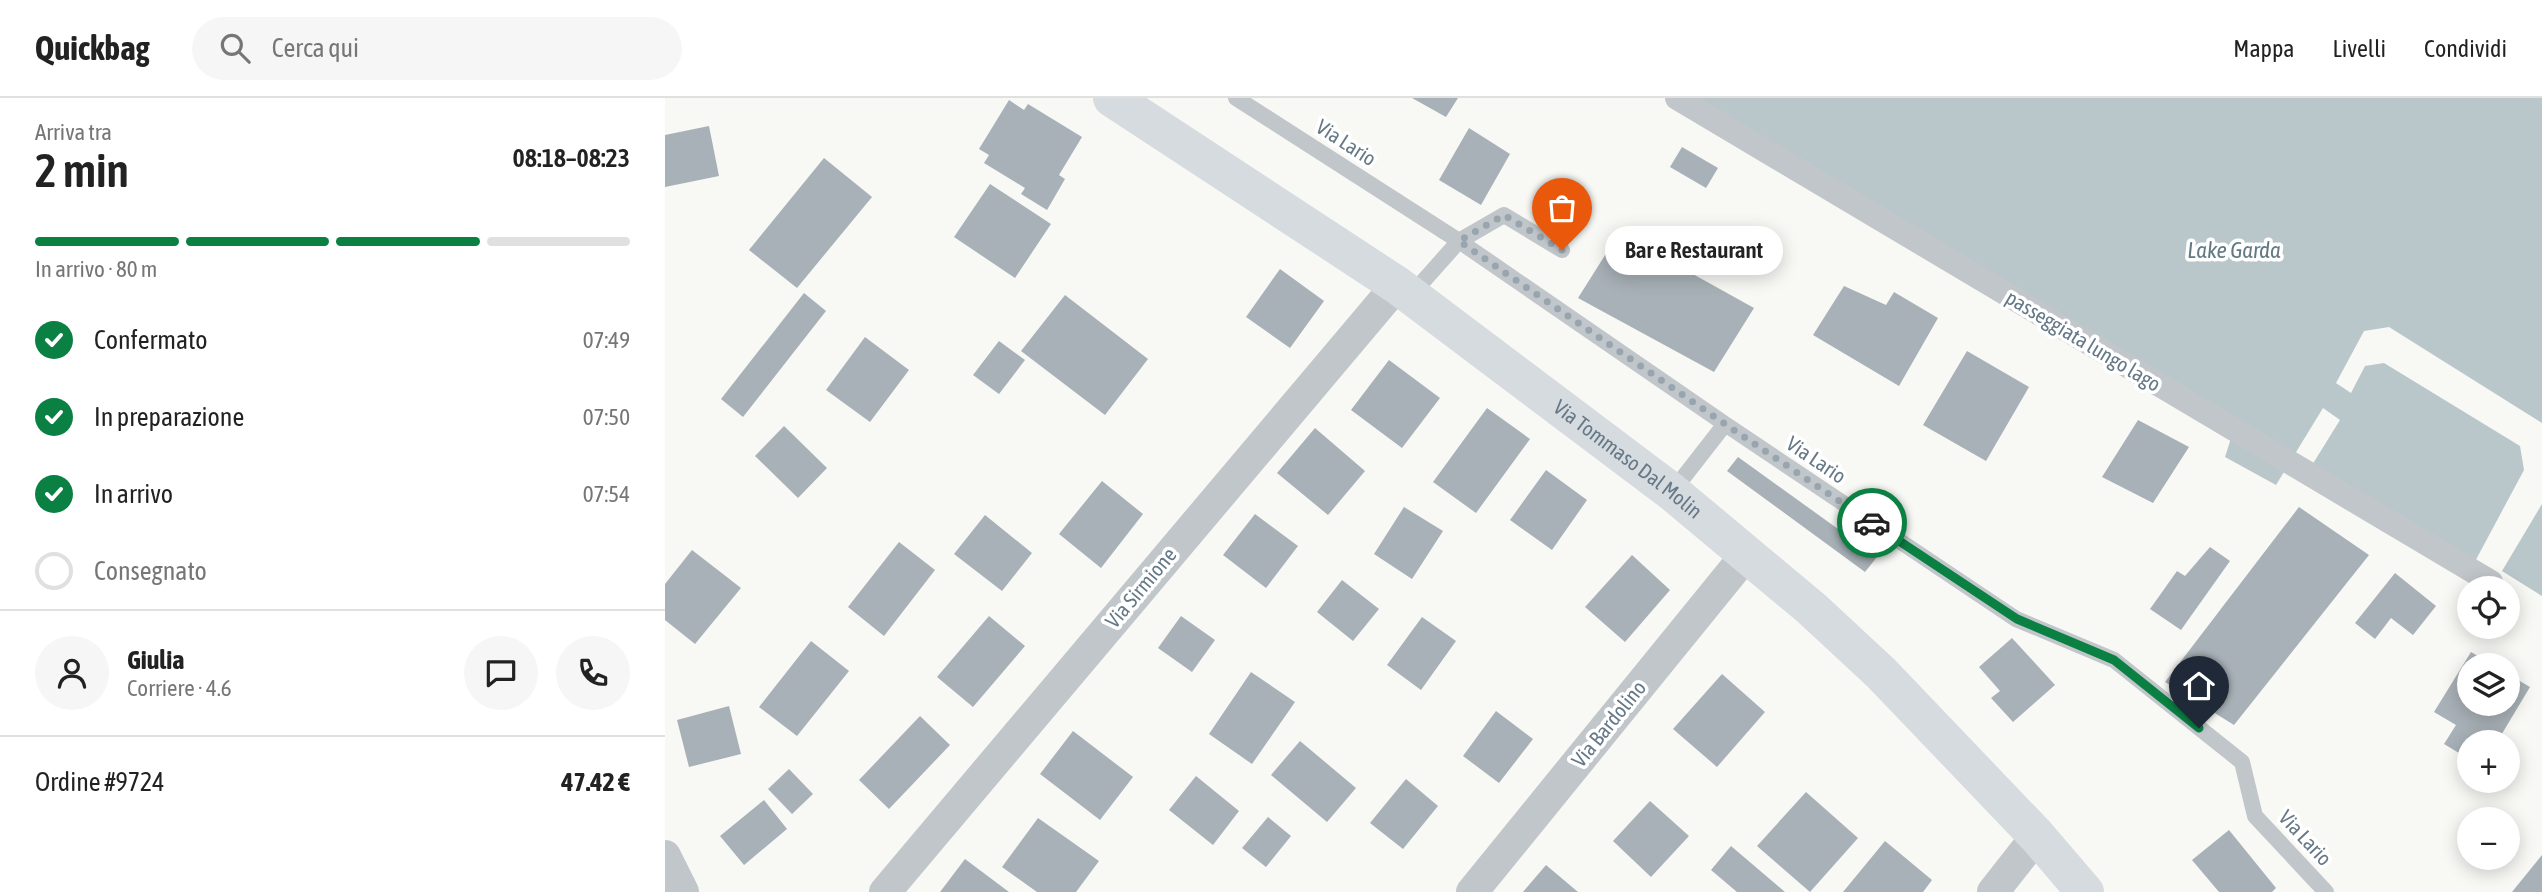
<!DOCTYPE html>
<html lang="it">
<head>
<meta charset="utf-8">
<style>
  body { margin:0; font-family:"Asap Condensed",sans-serif; background:#f6f6f6; color:#222; height:100vh; display:flex; flex-direction:column; font-size:26px; white-space:nowrap }
  * { box-sizing:border-box; margin:0 }
  p { font-size:23px; color:#767676 }
  .icon { flex:none; width:38px; height:38px; fill:none; stroke:currentColor; stroke-width:2; stroke-linecap:round; stroke-linejoin:round }
  .map { position:relative; flex:1; overflow:hidden }
  .sheet { display:flex; flex-direction:column; background:#fff; width:665px }
  .sheet>* { flex:none }
  .controls { position:absolute; left:1792px; top:478px; display:grid; gap:14px }
  .controls a { display:grid; place-items:center; width:63px; height:63px; border-radius:50%; background:#fff; box-shadow:0 4px 18px #0003; font-size:35px }
  .pin { position:absolute; display:grid; place-items:center; width:60px; height:60px; color:#fff; margin:-72px -30px; border-radius:50% 50% 50% 0; rotate:-45deg; box-shadow:0 0 7px #0007 }
  .pin .icon { rotate:45deg }
  .courier { position:absolute; display:grid; place-items:center; width:70px; height:70px; margin:-35px; border:5px solid #0b8043; border-radius:50%; background:#fff; color:#222; box-shadow:0 2px 9px #0007 }
  .bubble { position:absolute; height:49px; border-radius:24px; background:#fff; box-shadow:0 4px 18px #0003; font-size:23px; font-weight:600; line-height:49px; text-align:center }
  .summary em { font-style:normal; font-weight:600 }
  .summary div { display:flex; flex-direction:column-reverse }
  .summary { display:flex; align-items:center; justify-content:space-between; height:119px; padding:0 35px }
  h1 { font-size:46px; font-weight:600; line-height:52px }
  .bar { display:grid; grid-template-columns:repeat(4,1fr); gap:10px 7px; align-content:center; height:84px; padding:0 35px }
  .bar i { height:9px; border-radius:5px; background:#e0e0e0 }
  .bar .selected { background:#0b8043 }
  .bar p { grid-column:span 4 }
  .line { display:flex; align-items:center; gap:18px; padding:0 35px; border-top:2px solid #e0e0e0 }
  .line div { flex:1 }
  .round { display:grid; place-items:center; flex:none; width:74px; height:74px; border-radius:37px; background:#f6f6f6 }
  ol { padding:0 35px; list-style:none }
  li { display:flex; align-items:center; gap:21px; height:77px }
  li p { margin-inline-start:auto }
  li .icon { padding:7px; border-radius:50%; background:#0b8043; color:#fff; stroke-width:4 }
  li:last-child { color:#767676 }
  li i { width:38px; height:38px; border:4px solid #e0e0e0; border-radius:50% }
  header { display:flex; align-items:center; gap:42px; box-sizing:border-box; height:98px; padding:0 35px; background:#fff; border-bottom:2px solid #e0e0e0 }
  header strong { font-size:33px }
  nav { display:flex; gap:38px; margin-inline-start:auto; font-size:24px }
  .search { width:490px; height:63px; background:#f6f6f6; display:flex; align-items:center; gap:18px; box-sizing:border-box; padding:0 24px; border-radius:38px; color:#767676; font-size:26px }
  main { display:flex; flex:1; min-height:0 }
  .map>svg:first-child { display:block }
  .water { fill:#b9c6ca }
  .building { fill:#a8b1b7 }
  .lines { fill:none; stroke-linecap:round; stroke-linejoin:round }
  .service { stroke:#c1c6ca; stroke-width:16 }
  .pedestrian { stroke:#c1c6ca; stroke-width:24 }
  .minor { stroke:#c1c6ca; stroke-width:32 }
  .secondary { stroke:#d6dbdf; stroke-width:38 }
  .done { stroke:#99a5ae; stroke-width:7; stroke-dasharray:0 12.6 }
  .route { stroke:#0b8043; stroke-width:9 }
  .labels { text-anchor:middle; stroke-width:7; stroke-linejoin:round; paint-order:stroke }
  .street-label { font-size:21px; fill:#667987; stroke:#fff }
  .water-label { font-size:23px; font-style:italic; fill:#627a83; stroke:#fff }
</style>
</head>
<body>
<header>
<strong>Quickbag</strong>
<div class="search"><svg class="icon" aria-label="search" viewBox="0 0 24 24"><circle cx="10" cy="10" r="6"/><path d="M15 15l6 6"/></svg>Cerca qui</div>
<nav><a>Mappa</a><a>Livelli</a><a>Condividi</a></nav>
</header>
<main>
<section class="sheet">
<div class="summary"><div><h1>2 min</h1><p>Arriva tra</p></div><em>08:18–08:23</em></div>
<div class="bar"><i class="selected"></i><i class="selected"></i><i class="selected"></i><i></i><p>In arrivo · 80 m</p></div>
<ol>
<li><svg class="icon" aria-label="check" viewBox="0 0 24 24"><path d="M5 12l5 5 9-10"/></svg>Confermato<p>07:49</p></li>
<li><svg class="icon" aria-label="check" viewBox="0 0 24 24"><path d="M5 12l5 5 9-10"/></svg>In preparazione<p>07:50</p></li>
<li><svg class="icon" aria-label="check" viewBox="0 0 24 24"><path d="M5 12l5 5 9-10"/></svg>In arrivo<p>07:54</p></li>
<li><i></i>Consegnato</li>
</ol>
<div class="line" style="height:126px"><a class="round"><svg class="icon" aria-label="person" viewBox="0 0 24 24"><circle cx="12" cy="8" r="4"/><path d="M4 21q1-7 8-7t8 7"/></svg></a><div><b>Giulia</b><p>Corriere · 4.6</p></div><a class="round"><svg class="icon" aria-label="chat" viewBox="0 0 24 24"><path d="M4 5h16v11H9l-5 4z"/></svg></a><a class="round"><svg class="icon" aria-label="phone" viewBox="0 0 24 24"><path d="M5 4h4l2 5-3 2q2 4 5 5l2-3 5 2v4C11 20 4 13 5 4z"/></svg></a></div>
<div class="line" style="height:91px"><div>Ordine #9724</div><b>47.42 €</b></div>
</section>
<div class="map">
<svg width="1877" height="794" viewBox="0 0 1877 794">
  <rect width="100%" height="100%" fill="#f8f8f5"/>
  <path class="water" d="M1015,0H1877V325L1724,229L1699,233L1671,285L1686,295L1700,268L1719,265L1855,348L1859,372L1807,469L1644,372L1675,322L1658,310L1611,387L1560,359L1570,328Z
    M1877,406V498L1837,473Z"/>
  <path class="building" d="M747,0H793L781,19Z
    M344,2L359,12L363,6L417,39L394,77L400,81L382,112L356,96L360,90L319,65L324,57L314,51Z
    M44,28L54,78L0,89V37Z
    M804,30L845,56L816,107L774,82Z
    M1017,49L1053,70L1041,90L1005,69Z
    M159,60L207,99L132,190L84,152Z
    M325,86L386,126L350,180L289,139Z
    M954,135L1089,210L1049,274L913,200Z
    M615,171L659,203L625,250L581,219Z
    M1179,188L1221,207L1229,194L1273,220L1234,288L1148,237Z
    M139,195L161,213L78,319L56,301Z
    M400,197L483,261L440,317L356,253Z
    M200,239L244,272L205,324L161,292Z
    M334,243L360,262L334,296L308,277Z
    M1302,253L1364,289L1321,363L1258,327Z
    M724,262L775,300L737,350L686,312Z
    M822,310L865,341L811,415L768,384Z
    M1473,322L1524,349L1488,405L1437,379Z
    M119,328L162,370L133,400L90,358Z
    M650,330L700,373L663,417L612,375Z
    M1073,359L1212,459L1200,474L1062,373Z
    M881,372L922,402L887,452L845,422Z
    M437,383L478,416L436,470L394,436Z
    M739,409L778,433L747,481L709,456Z
    M1634,409L1704,457L1569,627L1500,584Z
    M590,416L633,448L601,490L558,457Z
    M320,417L367,455L337,493L289,456Z
    M234,444L270,472L219,538L183,509Z
    M1545,449L1565,463L1516,532L1485,511L1512,473L1520,478Z
    M27,452L76,490L30,546L0,522V486Z
    M967,457L1005,492L960,544L920,509Z
    M1730,475L1771,508L1748,537L1726,520L1710,541L1690,525Z
    M677,482L714,511L688,543L652,514Z
    M324,518L360,548L308,609L272,579Z
    M516,518L550,542L527,574L493,550Z
    M757,519L791,543L756,592L722,567Z
    M1347,540L1390,587L1348,624L1326,600L1335,593L1314,569Z
    M146,543L184,573L132,638L94,609Z
    M1806,554L1828,567H1804V606H1843V576L1865,589L1832,644H1804V661L1779,646L1791,627L1769,614Z
    M586,574L630,604L587,666L544,636Z
    M1057,576L1100,614L1052,669L1008,631Z
    M64,608L76,656L24,669L12,622Z
    M831,613L868,641L834,685L798,658Z
    M255,618L285,647L224,711L194,682Z
    M408,633L468,679L435,722L375,676Z
    M635,643L691,690L662,724L606,677Z
    M124,671L148,696L127,716L103,691Z
    M531,678L574,713L548,747L504,712Z
    M741,681L773,708L738,751L705,725Z
    M1141,694L1193,740L1145,794L1092,748Z
    M99,702L122,731L79,767L55,738Z
    M985,703L1024,738L986,779L948,743Z
    M603,719L626,738L601,769L577,750Z
    M373,720L434,763L411,794H372L337,769Z
    M1564,732L1611,790L1607,794H1554L1527,762Z
    M1220,743L1267,782L1258,794H1178Z
    M1066,748L1120,794H1072L1046,772Z
    M1877,757V794H1847L1851,789Z
    M300,761L344,794H275Z
    M881,767L913,794H858Z"/>
  <g class="lines">
    <path class="service" d="M571,0L794,143L1060,326L1351,521L1449,562L1577,664L1590,718L1661,794
      M746,197L794,143L839,117L897,152
      M1007,394L1060,326"/>
    <path class="pedestrian" d="M1012,0L1826,484"/>
    <path class="minor" d="M0,758L18,794
      M220,794L732,187
      M807,794L1081,457
      M1328,794L1372,738"/>
    <path class="secondary" id="s1" d="M447,0L732,187L1007,394L1146,510L1216,575L1372,738L1420,794"/>
  </g>
  <g class="lines">
    <path class="done" d="M897,152L839,117L794,143L1060,326L1207,425"/>
    <path class="route" d="M1207,425L1352,521L1449,562L1534,630"/>
  </g>
  <g class="labels">
    <g class="street-label">
      <text transform="translate(681 45) rotate(33)" y="7">Via Lario</text>
      <text transform="translate(1418 243) rotate(31)" y="7">passeggiata lungo lago</text>
      <text dy="7" stroke="none"><textPath href="#s1" startOffset="630">Via Tommaso Dal Molin</textPath></text>
      <text transform="translate(1151 362) rotate(34)" y="7">Via Lario</text>
      <text transform="translate(476 490) rotate(-50)" y="7">Via Sirmione</text>
      <text transform="translate(944 626) rotate(-51)" y="7">Via Bardolino</text>
      <text transform="translate(1640 740) rotate(47)" y="7">Via Lario</text>
    </g>
    <g class="water-label">
      <text x="1569" y="160">Lake Garda</text>
    </g>
  </g>
</svg>
<div class="controls">
<a><svg class="icon" aria-label="locate" viewBox="0 0 24 24"><circle cx="12" cy="12" r="6"/><path d="M12 2v4M12 18v4M2 12h4M18 12h4"/></svg></a>
<a><svg class="icon" aria-label="layers" viewBox="0 0 24 24"><path d="M12 4l9 5-9 5-9-5zM3 14l9 5 9-5"/></svg></a>
<a>+</a>
<a>−</a>
</div>
<div class="pin" style="left:897px;top:152px;background:#ea580c"><svg class="icon" aria-label="bag" viewBox="0 0 24 24"><path d="M5 8h14l-1 12H6zM9 8a3 3 0 0 1 6 0"/></svg></div>
<div class="pin" style="left:1534px;top:630px;background:#1f2937"><svg class="icon" aria-label="home" viewBox="0 0 24 24"><path d="M3 11l9-7 9 7M6 9v11h12V9"/></svg></div>
<div class="courier" style="left:1207px;top:425px"><svg class="icon" aria-label="car" viewBox="0 0 24 24"><path d="M5 17H2v-5l4-1 3-4h7l3 4 3 1v5h-3M9 17h6M6 11h13"/><circle cx="7" cy="17" r="2"/><circle cx="17" cy="17" r="2"/></svg></div>
<div class="bubble" style="left:940px;top:128px;width:178px">Bar e Restaurant</div>
</div>
</main>
</body>
</html>
